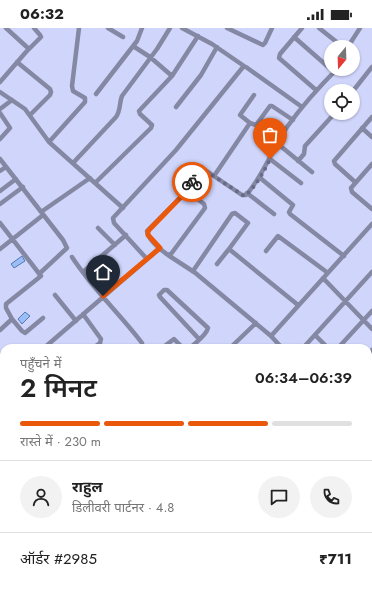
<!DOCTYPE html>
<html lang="hi">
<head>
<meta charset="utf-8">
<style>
  body { margin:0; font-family:Jost,"Noto Sans Devanagari",sans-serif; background:#f2f2f2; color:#222; height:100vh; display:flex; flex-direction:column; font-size:15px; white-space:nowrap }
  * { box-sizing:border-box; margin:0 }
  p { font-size:13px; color:#767676 }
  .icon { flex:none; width:22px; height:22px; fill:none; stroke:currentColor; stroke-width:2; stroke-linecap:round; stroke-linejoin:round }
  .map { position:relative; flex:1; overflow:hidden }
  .sheet { position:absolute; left:0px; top:316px; width:372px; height:248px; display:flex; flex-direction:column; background:#fff; border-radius:12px 12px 0 0; box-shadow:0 1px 3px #0004 }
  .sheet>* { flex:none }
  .needle { width:26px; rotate:199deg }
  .tools { position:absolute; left:324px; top:12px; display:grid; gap:8px }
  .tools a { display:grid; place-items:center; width:36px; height:36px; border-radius:50%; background:#fff; box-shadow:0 1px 3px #0004; font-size:20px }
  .pin { position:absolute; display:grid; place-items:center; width:34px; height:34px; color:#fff; margin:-41px -17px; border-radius:50% 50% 50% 0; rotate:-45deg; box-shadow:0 0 4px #0007 }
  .pin .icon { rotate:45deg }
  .courier { position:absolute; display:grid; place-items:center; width:40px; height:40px; margin:-20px; border:3px solid #ea580c; border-radius:50%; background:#fff; color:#222; box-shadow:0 1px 5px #0007 }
  .summary em { font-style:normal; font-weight:600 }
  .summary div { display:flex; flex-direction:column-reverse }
  .summary { display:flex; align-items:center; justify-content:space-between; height:68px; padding:0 20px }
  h1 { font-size:26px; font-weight:600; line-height:30px }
  .bar { display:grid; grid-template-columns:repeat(4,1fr); gap:6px 4px; align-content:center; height:48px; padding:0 20px }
  .bar i { height:5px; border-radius:3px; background:#e0e0e0 }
  .bar .active { background:#ea580c }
  .bar p { grid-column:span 4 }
  .line { display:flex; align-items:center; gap:10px; padding:0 20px; border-top:1px solid #e0e0e0 }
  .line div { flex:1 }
  .round { display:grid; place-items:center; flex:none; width:42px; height:42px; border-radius:21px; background:#f2f2f2 }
  .status { display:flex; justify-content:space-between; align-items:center; height:28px; padding:0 20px; background:#fff; direction:ltr }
  .status svg { height:11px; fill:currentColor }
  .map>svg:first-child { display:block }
  .building { fill:#9abef8; stroke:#5778ae }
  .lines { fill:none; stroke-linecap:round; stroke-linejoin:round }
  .minor { stroke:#8488a3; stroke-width:4.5 }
  .primary { stroke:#434574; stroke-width:7 }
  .done { stroke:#676a89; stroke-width:4; stroke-dasharray:0 7.2 }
  .route { stroke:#ea580c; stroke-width:5 }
</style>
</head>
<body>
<div class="status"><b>06:32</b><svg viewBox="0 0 49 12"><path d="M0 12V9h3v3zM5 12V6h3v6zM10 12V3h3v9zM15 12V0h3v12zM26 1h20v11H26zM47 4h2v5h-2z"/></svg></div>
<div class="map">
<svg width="372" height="564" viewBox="0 0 372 564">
  <rect width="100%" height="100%" fill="#d0d5fc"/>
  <path class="building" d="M22,228L25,233L14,240L11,236Z
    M25,284L30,288L22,296L18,291Z"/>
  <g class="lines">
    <path class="minor" d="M6,0L29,21
      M108,0L123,9
      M182,0L212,16L244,38
      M227,0L263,17L265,15L272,0
      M302,0L280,26L279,30L316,62
      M319,0L343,19
      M294,9L334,44
      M133,18L150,29L172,48
      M350,19L351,14L360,0
      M17,34L50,61L51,64L50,67L30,87
      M0,54L26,24L41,9L40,7L34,0
      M353,63L372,39
      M0,64L25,81L49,114L123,180
      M96,66L137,13L142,0
      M176,79L201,47L217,19
      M0,81L12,72
      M0,85L10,100L0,111
      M250,95L240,87L254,67
      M362,100L372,109
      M49,114L85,74V70L73,63L72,58L79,0
      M278,116L312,144
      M0,131L63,212L67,220L39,246
      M270,131L301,155
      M298,133L304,126L305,118L335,85
      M73,135L116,89C121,82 119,75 122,68L157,21L170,0
      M0,143L6,139
      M214,148L250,95L256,97L270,78H272L293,92
      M259,149L293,177L289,184L290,186L344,228
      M355,154L335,136L334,133L372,89
      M95,155L151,100L152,97L140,86L139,83L172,48L198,8
      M186,162L204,176L205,180L171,226L168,227C161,222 148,212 147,203L182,168L201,143L205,142L242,167H246C264,147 272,121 287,99C302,78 319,59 337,41
      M0,163L16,151
      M247,165L274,186
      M0,176L23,159
      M372,181L352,164L351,160L372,136
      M41,184L90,150
      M0,195L41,248L6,276V280L12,291L0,302
      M98,200L115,217
      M0,221L43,187
      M266,223L278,208L328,245
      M168,227L194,244
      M72,229C92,260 120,286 142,315
      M147,231L114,195L113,190L176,122L243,39H246L302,79
      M217,236L229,221
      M83,244L126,207
      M323,250L372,301
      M55,267L76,293
      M83,286L101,311L100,315L93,320
      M12,291L22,303L25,305L43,290
      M315,307L328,320
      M271,308L372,196
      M44,320L160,220
      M162,320L174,311L183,320
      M190,320C196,314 206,308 208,300L167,262H164L159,267L160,269L199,311
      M230,320L256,295
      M282,320L271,308L193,243L232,186L235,185L248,195L229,221L298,277
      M303,320L372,244
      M338,320L372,283
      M368,326L372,322
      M0,358L4,354
      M368,363L372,367
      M0,366L4,370
      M0,379L4,383
      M368,395L372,391
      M368,431L372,427
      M368,444L372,448
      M0,455L4,460
      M368,487L372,491
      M368,512L372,516
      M0,517L4,514
      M368,527L372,523
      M0,543L4,549L0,556
      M81,560L85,564
      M276,560L279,564
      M307,560L309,564
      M339,560L344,564
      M50,564L55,560
      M134,564L138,560
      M326,564L330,560"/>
    <path class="primary" d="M0,372L4,376
      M180,560L184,564"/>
  </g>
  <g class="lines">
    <path class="done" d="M192,154L203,141L244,168C254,162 265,142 270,131"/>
    <path class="route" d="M103,268L160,220L148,207V203L182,168L192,154"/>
  </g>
</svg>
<div class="tools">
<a><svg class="needle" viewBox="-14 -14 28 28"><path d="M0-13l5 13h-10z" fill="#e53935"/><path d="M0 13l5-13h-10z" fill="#767676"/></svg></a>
<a><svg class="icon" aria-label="locate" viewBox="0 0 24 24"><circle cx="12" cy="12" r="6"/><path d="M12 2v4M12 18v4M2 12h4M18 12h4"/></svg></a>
</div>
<div class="pin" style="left:270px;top:131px;background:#ea580c"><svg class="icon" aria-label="bag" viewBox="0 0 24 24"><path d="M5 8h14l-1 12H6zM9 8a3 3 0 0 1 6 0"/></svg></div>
<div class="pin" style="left:103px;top:268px;background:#1f2937"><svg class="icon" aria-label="home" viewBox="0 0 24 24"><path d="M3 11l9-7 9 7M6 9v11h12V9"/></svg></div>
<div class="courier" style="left:192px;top:154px"><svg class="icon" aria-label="bike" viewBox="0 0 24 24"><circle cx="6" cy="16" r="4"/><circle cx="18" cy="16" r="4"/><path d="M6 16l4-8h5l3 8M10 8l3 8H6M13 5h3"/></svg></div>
<section class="sheet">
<div class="summary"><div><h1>2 मिनट</h1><p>पहुँचने में</p></div><em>06:34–06:39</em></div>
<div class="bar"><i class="active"></i><i class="active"></i><i class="active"></i><i></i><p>रास्ते में · 230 m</p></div>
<div class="line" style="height:72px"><a class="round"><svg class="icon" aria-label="person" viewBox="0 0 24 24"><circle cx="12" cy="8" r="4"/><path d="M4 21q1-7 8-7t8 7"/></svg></a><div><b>राहुल</b><p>डिलीवरी पार्टनर · 4.8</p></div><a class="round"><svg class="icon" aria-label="chat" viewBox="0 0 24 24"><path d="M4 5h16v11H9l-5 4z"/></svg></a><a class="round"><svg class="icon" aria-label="phone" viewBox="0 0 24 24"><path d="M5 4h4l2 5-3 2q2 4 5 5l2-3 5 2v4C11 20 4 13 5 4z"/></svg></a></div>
<div class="line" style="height:52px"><div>ऑर्डर #2985</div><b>₹711</b></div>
</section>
</div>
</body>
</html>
